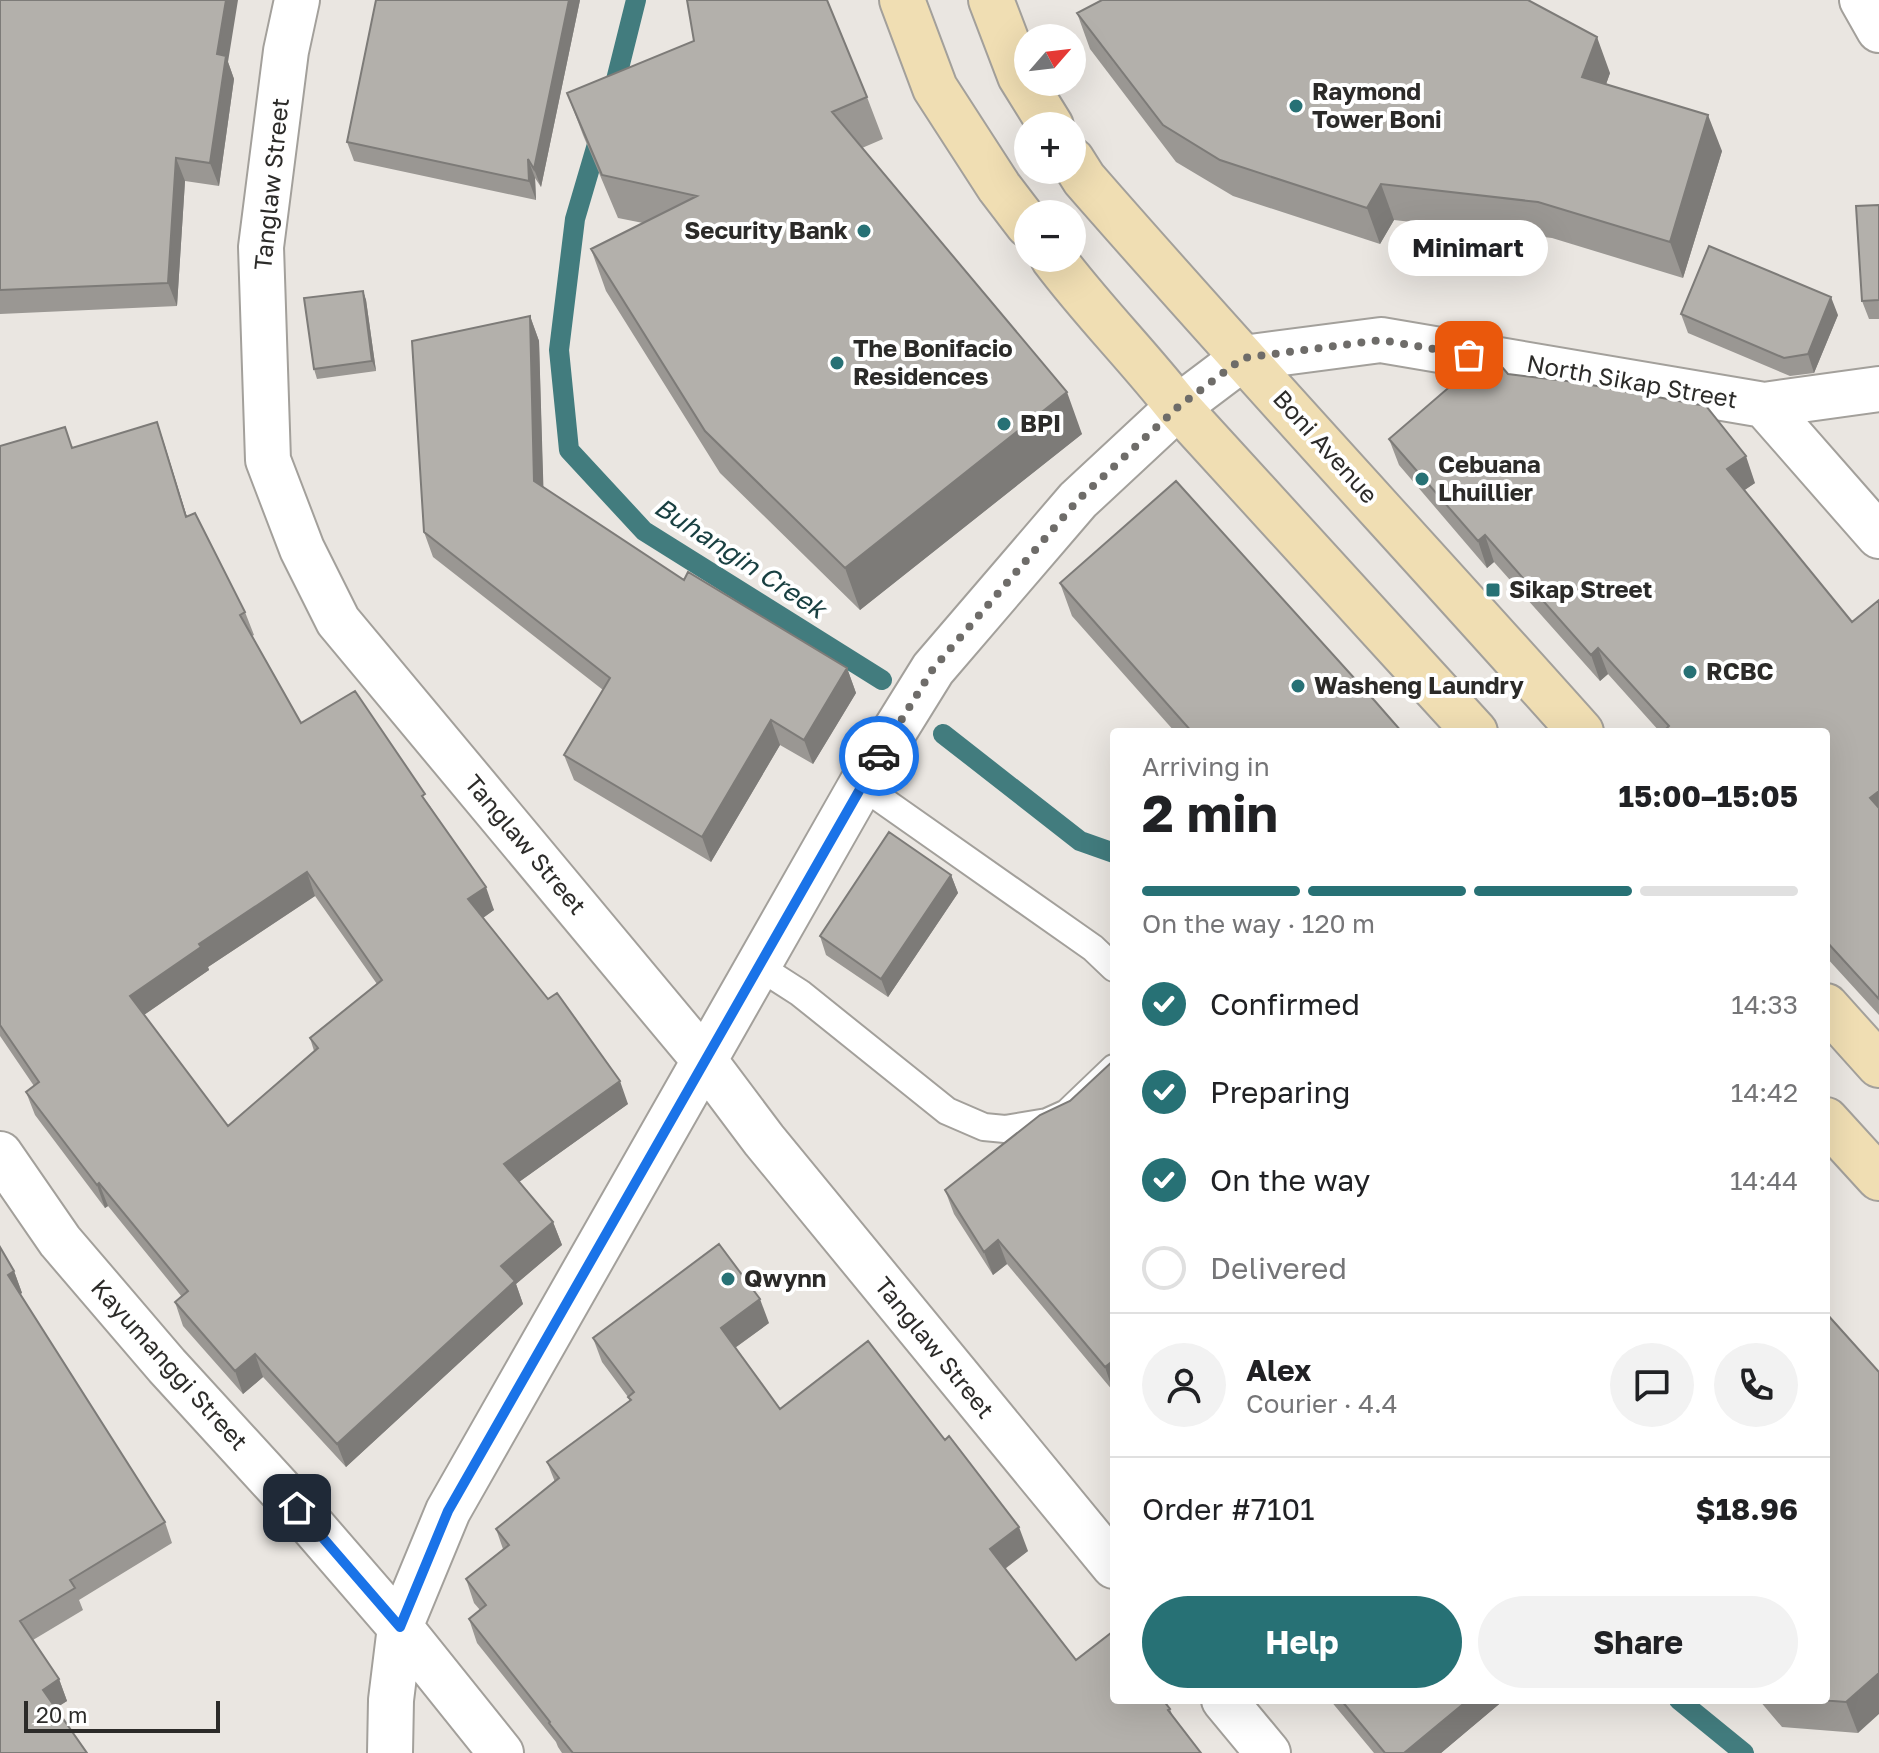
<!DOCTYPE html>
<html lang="en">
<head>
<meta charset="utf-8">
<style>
  body { margin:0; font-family:"Golos Text",sans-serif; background:#f2f2f2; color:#202124; height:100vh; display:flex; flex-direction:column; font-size:30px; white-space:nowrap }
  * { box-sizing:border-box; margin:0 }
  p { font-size:26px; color:#757577 }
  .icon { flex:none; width:44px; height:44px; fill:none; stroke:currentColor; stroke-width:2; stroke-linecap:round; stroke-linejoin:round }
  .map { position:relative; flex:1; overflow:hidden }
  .drawer { position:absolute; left:1110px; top:728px; width:720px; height:976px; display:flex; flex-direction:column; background:#fff; border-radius:8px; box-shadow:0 8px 32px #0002 }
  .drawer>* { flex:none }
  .needle { width:52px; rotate:62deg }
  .controls { position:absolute; left:1014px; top:24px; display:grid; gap:16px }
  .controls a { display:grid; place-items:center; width:72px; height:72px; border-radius:50%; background:#fff; box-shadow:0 8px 32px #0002; font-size:40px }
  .scale { position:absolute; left:24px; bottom:20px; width:196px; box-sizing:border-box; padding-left:8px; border:4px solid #2c2b29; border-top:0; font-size:22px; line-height:28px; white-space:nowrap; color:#2c2b29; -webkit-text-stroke:6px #fff; paint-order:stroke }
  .pin { position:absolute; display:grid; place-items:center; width:68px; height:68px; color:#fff; margin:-34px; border-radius:16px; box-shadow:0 4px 12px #0006 }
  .courier { position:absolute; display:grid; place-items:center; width:80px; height:80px; margin:-40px; border:6px solid #1a73e8; border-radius:50%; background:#fff; color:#222; box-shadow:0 2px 10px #0007 }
  .bubble { position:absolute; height:56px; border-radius:28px; background:#fff; box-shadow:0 8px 32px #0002; font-size:26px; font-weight:700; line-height:56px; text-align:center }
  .headline em { font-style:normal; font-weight:700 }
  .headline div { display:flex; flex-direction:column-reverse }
  .headline { display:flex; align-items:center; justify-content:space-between; height:136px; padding:0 32px }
  h1 { font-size:52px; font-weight:700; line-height:60px }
  .bar { display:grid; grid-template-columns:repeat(4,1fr); gap:12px 8px; align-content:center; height:96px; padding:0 32px }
  .bar i { height:10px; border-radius:6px; background:#e0e0e0 }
  .bar .on { background:#277175 }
  .bar p { grid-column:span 4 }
  .line { display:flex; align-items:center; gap:20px; padding:0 32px; border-top:2px solid #e0e0e0 }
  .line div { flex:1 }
  .round { display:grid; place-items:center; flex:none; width:84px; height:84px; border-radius:42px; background:#f2f2f2 }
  ol { padding:0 32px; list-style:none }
  li { display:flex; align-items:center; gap:24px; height:88px }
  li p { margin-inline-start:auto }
  li .icon { padding:8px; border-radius:50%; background:#277175; color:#fff; stroke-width:4 }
  li:last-child { color:#757577 }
  li i { width:44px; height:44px; border:4px solid #e0e0e0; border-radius:50% }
  .cta { display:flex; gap:16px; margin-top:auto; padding:16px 32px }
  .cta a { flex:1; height:92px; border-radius:48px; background:#277175; color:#fff; font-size:32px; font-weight:700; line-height:92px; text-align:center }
  .cta a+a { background:#f2f2f2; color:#202124 }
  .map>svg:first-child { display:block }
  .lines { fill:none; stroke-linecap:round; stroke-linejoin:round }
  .stream { stroke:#427c7e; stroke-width:20 }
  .service-casing { stroke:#a3a09b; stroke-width:30 }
  .minor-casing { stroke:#a3a09b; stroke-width:48 }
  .secondary-casing { stroke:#a3a09b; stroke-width:48 }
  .service { stroke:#fff; stroke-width:26 }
  .minor { stroke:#fff; stroke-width:44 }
  .secondary { stroke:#f0deb3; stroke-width:44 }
  .wall { fill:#9a9793; fill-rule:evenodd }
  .shaded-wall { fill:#7d7b78 }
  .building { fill:#b3b0ab; stroke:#7d7b78; stroke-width:2; fill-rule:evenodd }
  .done { stroke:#6e6c69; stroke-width:8; stroke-dasharray:0 14.4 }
  .route { stroke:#1a73e8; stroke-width:10 }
  .poi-dot { fill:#277175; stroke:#fff; stroke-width:3 }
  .labels { text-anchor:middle; stroke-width:8; stroke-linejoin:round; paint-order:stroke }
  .poi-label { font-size:24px; font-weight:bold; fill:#2c2b29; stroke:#fff; text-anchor:start }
  .street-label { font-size:24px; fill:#2c2b29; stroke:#fff }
  .water-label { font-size:26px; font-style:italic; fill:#183f41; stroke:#fff }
</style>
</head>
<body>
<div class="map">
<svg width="1879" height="1753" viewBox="0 0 1879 1753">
  <rect width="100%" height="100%" fill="#eae6e1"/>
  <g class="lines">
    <path class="stream" d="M612,96L636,0
      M600,134L575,219L559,350L569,450L644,531L882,680
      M943,734L1080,841L1114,853
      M1679,1700L1744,1753"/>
    <g class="service-casing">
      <path id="service" d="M861,785L1093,948L1114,968
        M758,966L800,993L947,1111L984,1127L1005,1129L1047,1122L1067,1113L1114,1068"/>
    </g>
    <g class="minor-casing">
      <path id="minor" d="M297,0L286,51L261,247L268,460L302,549L338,621L704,1060L764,1140L1114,1566
        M1862,0L1879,30
        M1764,405L1879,536
        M0,1154L60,1241L167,1366L297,1508L400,1627L501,1753
        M1224,1700L1268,1753
        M390,1753L391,1700L400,1627L448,1511L861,785L933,669L1078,500L1178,407L1243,358L1381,340L1764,405L1879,389"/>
    </g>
    <g class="secondary-casing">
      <path id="secondary" d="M902,0L935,88L999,187L1028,225
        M991,0L1020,76L1051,126
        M1072,160L1084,179C1247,366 1416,547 1581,732
        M1053,258C1092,310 1138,356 1178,407L1475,732
        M1826,1006L1879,1065
        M1826,1120L1879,1178"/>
    </g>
    <use href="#service" class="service"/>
    <use href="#minor" class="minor"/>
    <use href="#secondary" class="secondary"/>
  </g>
  <path class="wall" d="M0,0L228,62L234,79L219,186L185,181L177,306L0,314Z
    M580,0L541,187L535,178L536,200L354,161L347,142Z
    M1077,13L1610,73L1606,84L1722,151L1683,278L1552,238L1394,220L1380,244L1233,196L1176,162L1090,49Z
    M567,93L867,97L883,139L862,148L1082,434L860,610L720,473L606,291L591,249L643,223L618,218L583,135Z
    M1879,205V319H1869L1862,301Z
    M363,291L366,300L376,371L317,379L314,369Z
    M1681,314L1838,315L1814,373L1790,376L1688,333Z
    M530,316L539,341L543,487L684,580L847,668L856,693L813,764L780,745L711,862L574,780L564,755L603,690L433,557L424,532Z
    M1508,374L1755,483L1744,490L1852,622L1879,600V1015L1826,957V732H1660L1608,674L1600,681L1494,562L1487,568L1399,465L1389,439Z
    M157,422L187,517L245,612L254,635L252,636L301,723L430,806L494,910L483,918L628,1104L519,1182L553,1222L562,1245L516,1284L523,1304L346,1467L263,1377L243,1394L183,1326L175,1302L182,1297L108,1206L105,1208L35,1115L26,1092L34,1086L0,1036V446L73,448ZM315,896L377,984L310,1038L314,1051L228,1126L144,1015L209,970L208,967Z
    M1060,583L1402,732H1175L1072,616Z
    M951,875L958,893L888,997L826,955L820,936Z
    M1070,1101L1113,1391L1007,1264L993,1275L954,1214L945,1190Z
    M14,1271L22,1293L20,1294L165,1522L172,1543L79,1600L83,1610L33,1640L59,1679L67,1701L56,1708L0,1753Z
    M1826,1313L1858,1733L1782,1727L1759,1700H1826Z
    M769,1323L735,1348L780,1409L1028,1551L1005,1569L1076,1660L1170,1709L1173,1717L1201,1753H562L558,1747L556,1742L477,1643L469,1619L480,1610L474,1603L466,1579L503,1549L496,1529L555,1482L547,1462L630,1401L628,1397L602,1362L593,1338Z
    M1330,1700H1504L1441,1753H1374Z"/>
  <path class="shaded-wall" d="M226,0H238L228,62L234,79L219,186L210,163L217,54Z
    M569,0H580L541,187L534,169Z
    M1597,37L1610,73L1596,113L1582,77Z
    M1708,115L1722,151L1683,278L1670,242Z
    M176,158L185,181L177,306L168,283Z
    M528,159L535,178L536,200L529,181Z
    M1381,184L1394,220L1380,244L1367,208Z
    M363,291L366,300L376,371L372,361Z
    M1831,297L1838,315L1814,373L1808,354Z
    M530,316L539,341L544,506L534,481Z
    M1067,392L1082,434L860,610L845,568Z
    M157,422L165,446L194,540L186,517Z
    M1746,456L1755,483L1736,496L1727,469Z
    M1485,535L1494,562L1487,568L1478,541Z
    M1598,648L1608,674L1600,681L1591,655Z
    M847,668L856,693L813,764L804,740Z
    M771,720L780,745L711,862L702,837Z
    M1879,791V823L1870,798Z
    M307,872L315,896L208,967L209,970L138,1019L130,996L199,944Z
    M951,875L958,893L888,997L881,979Z
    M486,887L494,910L477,922L468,899Z
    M620,1081L628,1104L512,1187L504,1164Z
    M99,1183L108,1206L105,1208L97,1185Z
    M553,1222L562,1245L516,1284L523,1304L346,1467L337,1444L501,1266Z
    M998,1240L1007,1264L993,1275L984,1252Z
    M14,1271L22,1293L15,1297L8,1275Z
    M760,1299L769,1323L729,1352L721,1328Z
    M255,1354L263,1377L243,1394L235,1371Z
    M1114,1360V1390L1113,1391L1105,1367Z
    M1019,1527L1028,1551L999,1573L990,1549Z
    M1879,1673V1714L1858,1733L1846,1702Z
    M59,1679L67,1701L51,1711L43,1690Z
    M1468,1700H1504L1441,1753H1404Z"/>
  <path class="building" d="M0,0H226L217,54L226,56L210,163L176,158L168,283L0,290Z
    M376,0H569L534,169L528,159L529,181L347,142Z
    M687,0H827L867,97L832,112L1067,392L845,568L705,431L591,249L697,196L602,175L567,93L694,41Z
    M1102,0H1528L1597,37L1582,77L1708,115L1670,242L1538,202L1381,184L1367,208L1220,160L1163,125L1077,13Z
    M1879,205V300L1862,301L1856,206Z
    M1709,246L1831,297L1808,354L1784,358L1681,314Z
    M363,291L372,361L314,369L304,298Z
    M530,316L534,481L684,580L688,572L847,668L804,740L771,720L702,837L564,755L610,678L424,532L412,341Z
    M1483,358L1496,360L1508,374L1575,382L1706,406L1746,456L1727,469L1852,622L1879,600V791L1870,798L1879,808V999L1826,941V732H1663L1669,726L1598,648L1591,655L1485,535L1478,541L1389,439Z
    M157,422L186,517L195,513L245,612L240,615L301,723L355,691L425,794L422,796L486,887L468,899L548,999L557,993L620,1081L504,1164L553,1222L501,1266L515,1281L337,1444L255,1354L235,1371L175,1302L188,1291L99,1183L97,1185L26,1092L39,1082L0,1025V446L65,427L72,448ZM307,872L382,980L310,1038L318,1048L228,1126L130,996L201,947L199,944Z
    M1176,481L1374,700L1402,732H1192L1060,583Z
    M889,832L951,875L881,979L820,936Z
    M1114,1060V1360L1105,1367L998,1240L984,1252L945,1190L1040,1115L1070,1101Z
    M719,1244L760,1299L721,1328L780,1409L868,1341L945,1440L949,1436L1019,1527L990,1549L1076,1660L1111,1633L1114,1637V1700H1163L1170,1709L1168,1710L1201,1753H573L549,1723L550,1722L469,1619L486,1605L466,1579L509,1545L496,1529L559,1478L547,1462L631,1400L628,1397L634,1392L593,1338Z
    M0,1247L14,1271L8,1275L165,1522L70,1580L75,1588L20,1621L59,1679L43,1690L87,1753H0Z
    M1826,1313L1879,1372V1673L1846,1702L1820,1700H1826Z
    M1341,1700H1468L1404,1753H1385Z"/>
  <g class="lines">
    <path class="done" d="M879,756L933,669L1078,500L1178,407L1243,358L1381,340L1469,355"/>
    <path class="route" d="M297,1508L400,1627L448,1511L879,756"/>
  </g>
  <g class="poi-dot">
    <circle cx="1296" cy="106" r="8"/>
    <circle cx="864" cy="231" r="8"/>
    <circle cx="837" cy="363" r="8"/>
    <circle cx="1004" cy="424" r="8"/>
    <circle cx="1422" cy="479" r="8"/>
    <rect x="1485" y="582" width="16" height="16" rx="4"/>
    <circle cx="1690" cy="672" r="8"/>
    <circle cx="1298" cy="686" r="8"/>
    <circle cx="728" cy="1279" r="8"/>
  </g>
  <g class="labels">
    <g class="poi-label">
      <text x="1312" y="100">Raymond<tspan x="1312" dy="28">Tower Boni</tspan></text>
      <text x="848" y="239" text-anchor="end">Security Bank</text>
      <text x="853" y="357">The Bonifacio<tspan x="853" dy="28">Residences</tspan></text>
      <text x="1020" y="432">BPI</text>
      <text x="1438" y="473">Cebuana<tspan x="1438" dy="28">Lhuillier</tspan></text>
      <text x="1509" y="598">Sikap Street</text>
      <text x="1706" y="680">RCBC</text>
      <text x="1314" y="694">Washeng Laundry</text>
      <text x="744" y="1287">Qwynn</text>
    </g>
    <g class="street-label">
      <text transform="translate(272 184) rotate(-84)" y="8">Tanglaw Street</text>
      <text transform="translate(1632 382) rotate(10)" y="8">North Sikap Street</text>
      <text transform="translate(1325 447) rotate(48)" y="8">Boni Avenue</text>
      <text transform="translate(525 845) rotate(50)" y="8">Tanglaw Street</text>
      <text transform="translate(934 1348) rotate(51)" y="8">Tanglaw Street</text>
      <text transform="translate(169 1365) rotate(48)" y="8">Kayumanggi Street</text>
    </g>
    <g class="water-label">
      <text transform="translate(740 558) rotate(33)" y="9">Buhangin Creek</text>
    </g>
  </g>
</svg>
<div class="controls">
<a><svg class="needle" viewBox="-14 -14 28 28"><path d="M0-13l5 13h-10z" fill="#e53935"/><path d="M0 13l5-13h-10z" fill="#757577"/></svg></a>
<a>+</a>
<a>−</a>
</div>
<div class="scale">20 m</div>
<div class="pin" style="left:1469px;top:355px;background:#ea580c"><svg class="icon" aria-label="bag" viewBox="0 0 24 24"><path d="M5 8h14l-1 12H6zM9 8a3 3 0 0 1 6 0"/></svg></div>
<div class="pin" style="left:297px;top:1508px;background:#1f2937"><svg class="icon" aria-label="home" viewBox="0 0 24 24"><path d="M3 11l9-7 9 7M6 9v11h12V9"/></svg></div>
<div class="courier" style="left:879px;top:756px"><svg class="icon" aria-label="car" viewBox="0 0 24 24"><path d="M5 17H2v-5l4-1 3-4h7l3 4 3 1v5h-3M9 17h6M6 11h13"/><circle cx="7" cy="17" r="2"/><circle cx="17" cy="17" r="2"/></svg></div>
<div class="bubble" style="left:1388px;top:220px;width:160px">Minimart</div>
<section class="drawer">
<div class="headline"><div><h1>2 min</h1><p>Arriving in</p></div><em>15:00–15:05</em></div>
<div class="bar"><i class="on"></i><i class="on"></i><i class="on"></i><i></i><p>On the way · 120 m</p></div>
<ol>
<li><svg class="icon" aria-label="check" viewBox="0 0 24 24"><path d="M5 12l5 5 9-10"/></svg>Confirmed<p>14:33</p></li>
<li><svg class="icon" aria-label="check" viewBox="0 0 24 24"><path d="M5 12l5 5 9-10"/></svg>Preparing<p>14:42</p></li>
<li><svg class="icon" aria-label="check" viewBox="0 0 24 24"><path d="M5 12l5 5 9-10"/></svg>On the way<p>14:44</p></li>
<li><i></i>Delivered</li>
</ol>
<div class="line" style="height:144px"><a class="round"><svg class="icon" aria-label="person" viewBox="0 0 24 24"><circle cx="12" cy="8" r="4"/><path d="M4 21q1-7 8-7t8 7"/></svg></a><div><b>Alex</b><p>Courier · 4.4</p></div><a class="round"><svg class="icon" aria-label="chat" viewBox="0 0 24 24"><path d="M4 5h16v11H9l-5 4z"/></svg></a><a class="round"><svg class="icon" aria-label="phone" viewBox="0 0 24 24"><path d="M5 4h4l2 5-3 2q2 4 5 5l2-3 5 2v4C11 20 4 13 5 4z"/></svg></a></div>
<div class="line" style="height:104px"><div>Order #7101</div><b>$18.96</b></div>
<div class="cta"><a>Help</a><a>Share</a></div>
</section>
</div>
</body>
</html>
